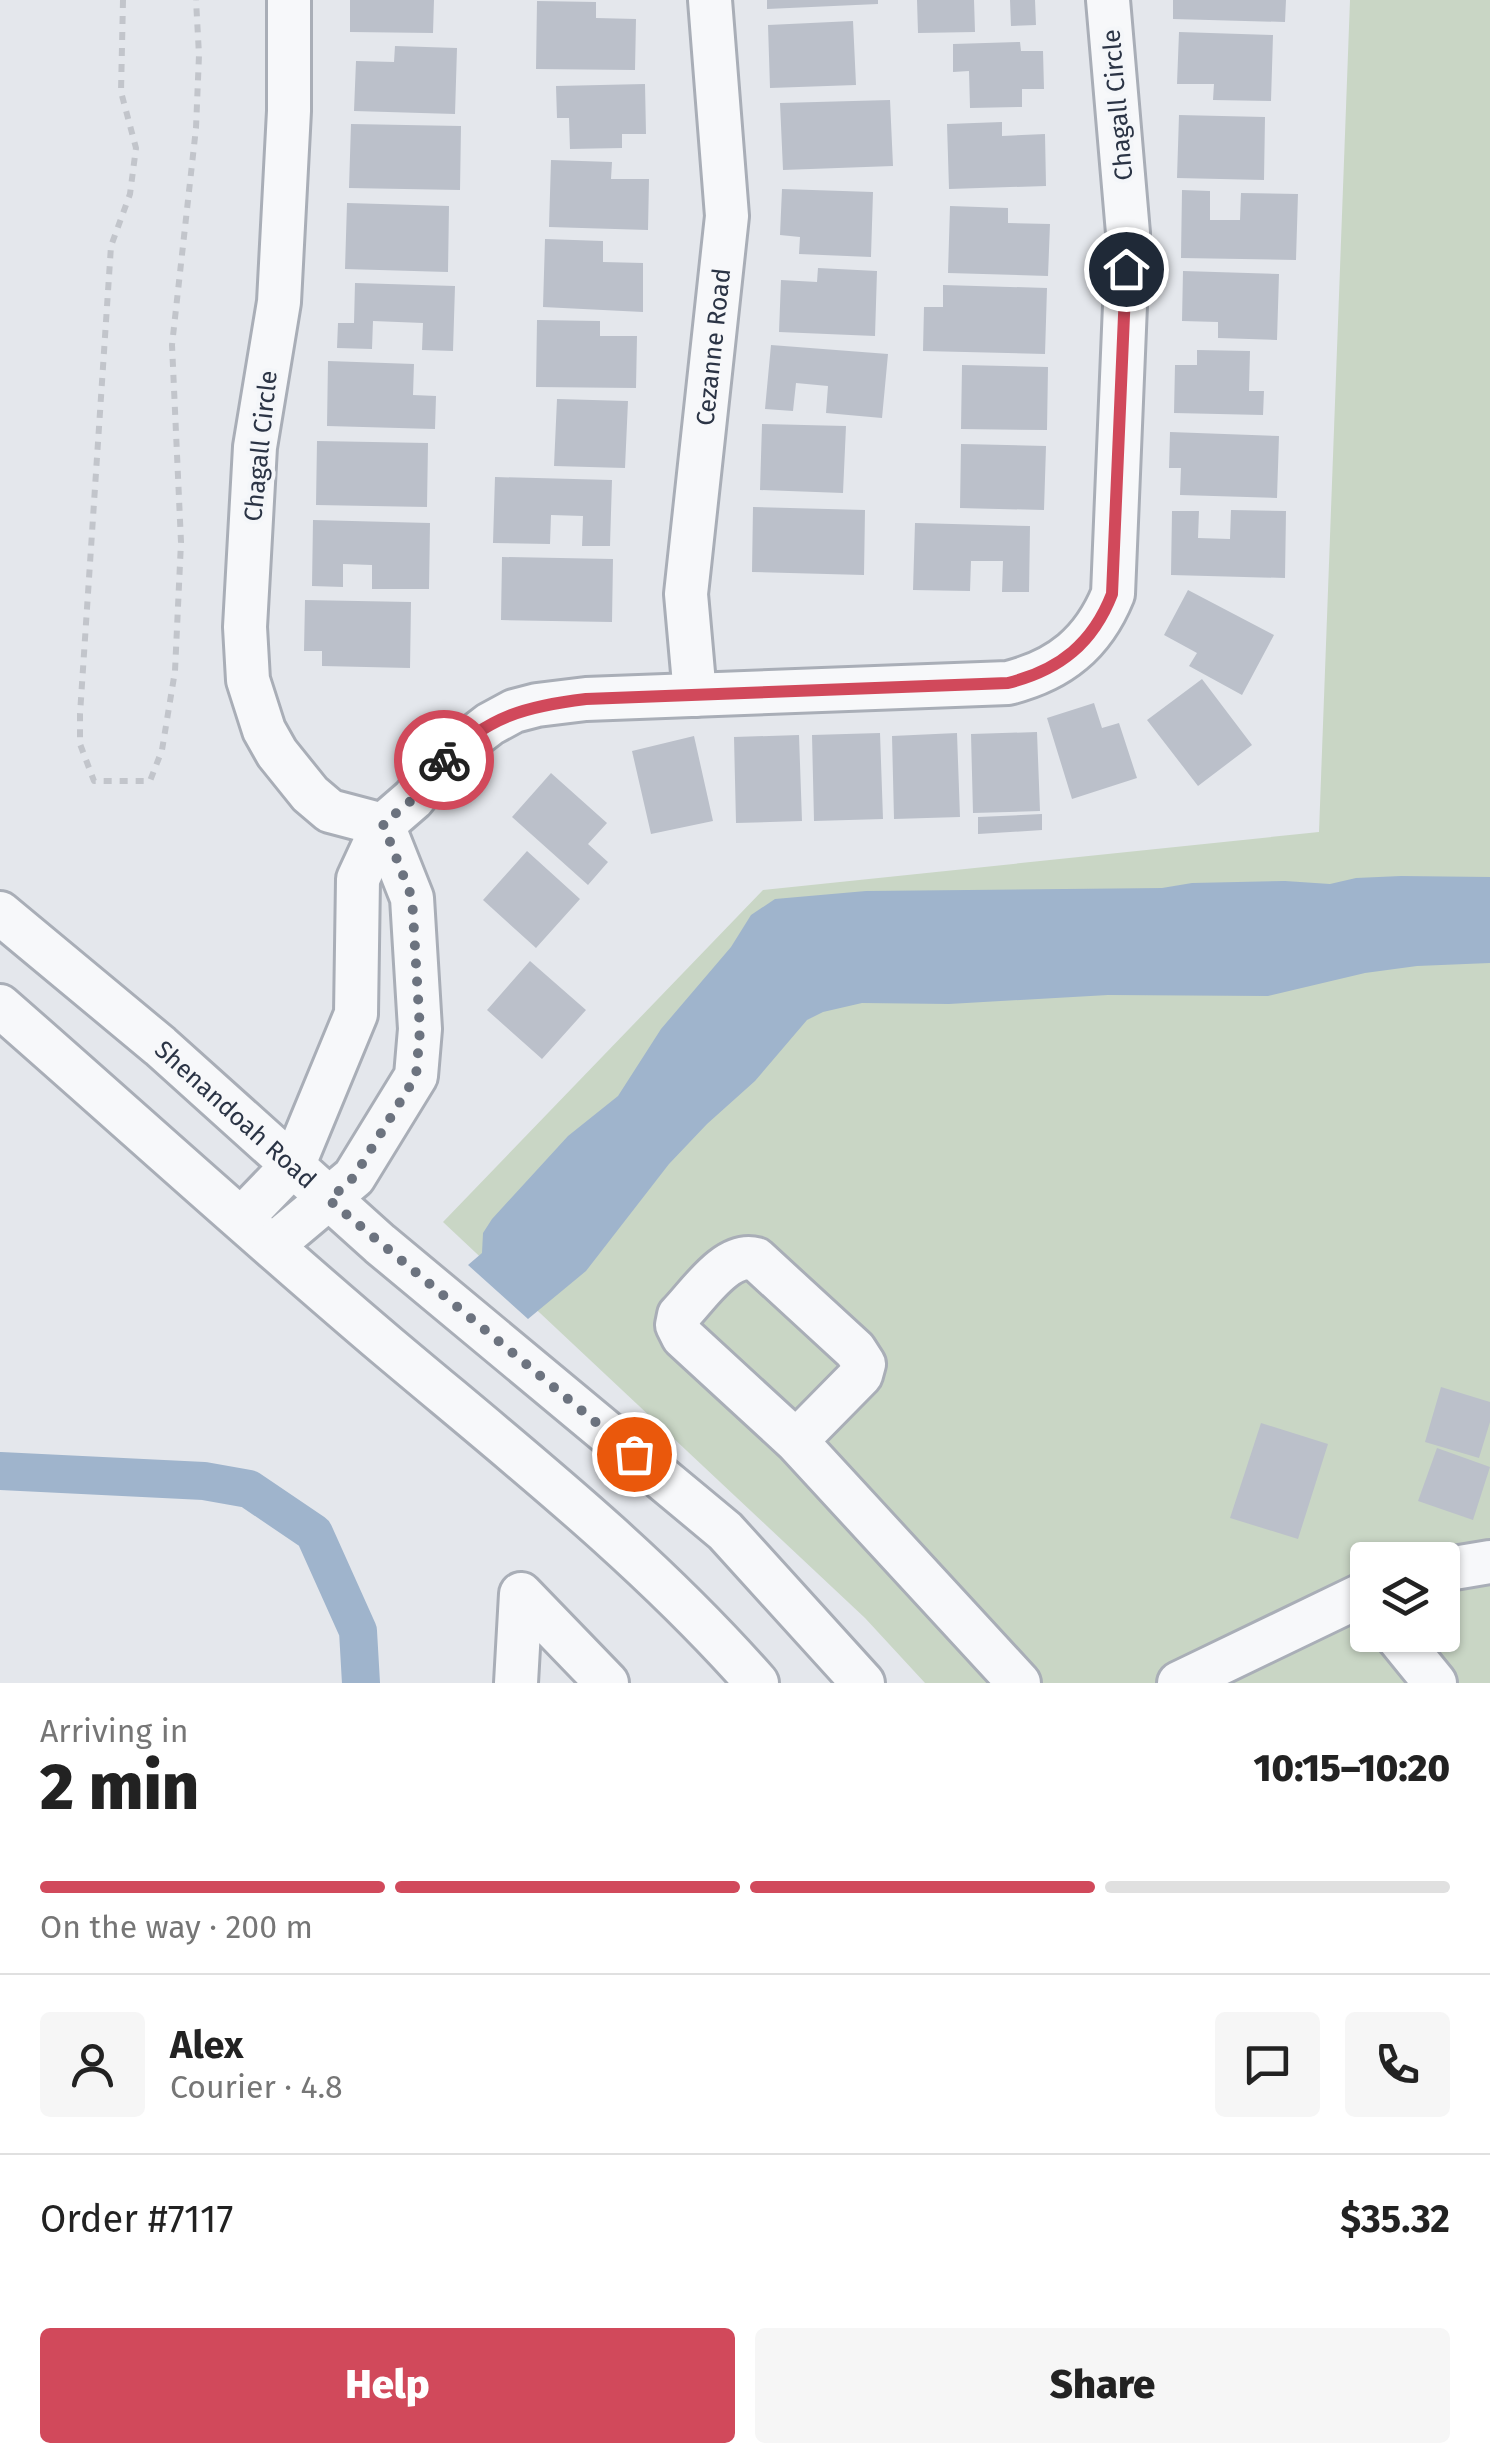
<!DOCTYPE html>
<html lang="en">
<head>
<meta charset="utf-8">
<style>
  body { margin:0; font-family:"Fira Sans",sans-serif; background:#f6f6f6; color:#222; height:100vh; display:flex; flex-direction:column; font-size:38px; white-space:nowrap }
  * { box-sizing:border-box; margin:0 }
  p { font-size:32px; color:#767676 }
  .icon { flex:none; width:55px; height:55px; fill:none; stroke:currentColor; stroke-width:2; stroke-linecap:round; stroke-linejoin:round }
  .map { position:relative; height:1683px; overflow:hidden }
  .drawer { display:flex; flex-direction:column; background:#fff; flex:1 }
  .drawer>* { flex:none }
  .fabs { position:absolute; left:1350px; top:1542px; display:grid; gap:20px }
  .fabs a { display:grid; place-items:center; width:110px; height:110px; border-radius:10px; background:#fff; box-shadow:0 2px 8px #0004; font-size:50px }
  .pin { position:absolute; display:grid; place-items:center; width:85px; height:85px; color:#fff; margin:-42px; border:5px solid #fff; border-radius:50%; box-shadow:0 2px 10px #0007 }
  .courier { position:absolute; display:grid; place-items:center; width:100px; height:100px; margin:-50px; border:8px solid #d1495b; border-radius:50%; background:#fff; color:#222; box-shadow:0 2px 12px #0007 }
  .headline em { font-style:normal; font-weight:800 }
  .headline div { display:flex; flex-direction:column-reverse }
  .headline { display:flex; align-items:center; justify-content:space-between; height:170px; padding:0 40px }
  h1 { font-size:65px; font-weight:800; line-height:75px }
  .bar { display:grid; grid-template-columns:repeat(4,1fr); gap:15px 10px; align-content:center; height:120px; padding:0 40px }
  .bar i { height:12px; border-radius:8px; background:#e0e0e0 }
  .bar .current { background:#d1495b }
  .bar p { grid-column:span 4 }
  .line { display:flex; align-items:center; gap:25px; padding:0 40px; border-top:2px solid #e0e0e0 }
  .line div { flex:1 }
  .round { display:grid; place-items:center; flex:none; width:105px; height:105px; border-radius:10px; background:#f6f6f6 }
  .primary-button { display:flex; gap:20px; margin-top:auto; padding:20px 40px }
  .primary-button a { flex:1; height:115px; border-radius:10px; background:#d1495b; color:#fff; font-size:40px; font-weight:800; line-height:115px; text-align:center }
  .primary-button a+a { background:#f6f6f6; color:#222 }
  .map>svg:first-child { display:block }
  .green { fill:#c9d6c5; fill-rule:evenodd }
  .water { fill:#9fb4cc }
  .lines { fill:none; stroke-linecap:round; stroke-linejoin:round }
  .canal { stroke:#9fb4cc; stroke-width:38 }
  .building { fill:#bbc0ca }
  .minor-casing { stroke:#a9aeb7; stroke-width:48 }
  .path { stroke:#c2c5cb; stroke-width:6; stroke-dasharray:8 8; stroke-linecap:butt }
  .minor { stroke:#f7f8fa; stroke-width:42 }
  .done { stroke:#6c737f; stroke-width:10; stroke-dasharray:0 18 }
  .route { stroke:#d1495b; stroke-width:12 }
  .labels { text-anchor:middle; stroke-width:8; stroke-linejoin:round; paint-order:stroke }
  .street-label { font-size:25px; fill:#2b3445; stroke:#f4f6f9 }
</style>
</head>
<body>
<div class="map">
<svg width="1490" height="1683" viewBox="0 0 1490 1683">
  <rect width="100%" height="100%" fill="#e4e7ec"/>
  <path class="green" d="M1350,0H1490V1683H925L865,1618L443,1222L763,890L1319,832ZM1368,1560H1442V1635H1368Z"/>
  <path class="water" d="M1401,876L1490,877V963L1417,966L1365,973L1268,996L1108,995L949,1004L862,1003L823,1012L807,1020L755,1081L707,1124L669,1164L586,1271L528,1319L468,1265L482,1253L483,1233L492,1219L568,1136L618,1096L661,1029L731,947L751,915L775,899L866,891L1162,888L1192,883L1285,881L1330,884L1356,878Z"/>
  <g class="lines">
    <path class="canal" d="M0,1471L204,1481L249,1489L314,1533L358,1631L361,1683"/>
  </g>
  <path class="building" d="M350,0H434L433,33L350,32Z
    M767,0H878V4L767,9Z
    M917,0H974L975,32L918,33Z
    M1010,0H1035L1036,25L1011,26Z
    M1173,0H1286L1285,22L1173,19Z
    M537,1L596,2V18L636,19L635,70L536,69Z
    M853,21L856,85L770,88L768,25Z
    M1179,32L1273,35L1271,101L1213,100L1214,84H1177Z
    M1020,42L1021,51H1043L1044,89H1022V107L970,108L969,71L953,72V44Z
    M395,46L457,48L455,114L354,111L356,61L394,62Z
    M645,84L646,134H622V148L570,149L569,118H557L556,86Z
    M890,100L893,166L783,170L780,103Z
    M1179,115L1265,117L1264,180L1177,178Z
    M1002,122V136L1045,134L1046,186L949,189L947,124Z
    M351,124L461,126L460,190L349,188Z
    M551,160L612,162L611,179H649L648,230L549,227Z
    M782,189L873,192L871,257L799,254L800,237L780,235Z
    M1182,190L1210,191V220H1240L1241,193L1298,194L1296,260L1181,258Z
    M347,203L449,206L448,272L345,269Z
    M950,206L1008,208V223L1050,224L1048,276L948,273Z
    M545,239L603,241V262L643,263V312L543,307Z
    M818,268L877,271L875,336L779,332L781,280L817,282Z
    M1183,271L1279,274L1277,340L1218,338V322L1182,321Z
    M355,283L455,286L453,351L422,350L423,323L373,321L372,349L337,348L338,323H354Z
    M943,285L1047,288L1045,354L923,351L924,307H943Z
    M537,320L600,321V336H637L636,388L536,387Z
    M771,345L888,354L882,418L826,413L828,386L796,383L793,411L765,409Z
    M1197,350L1250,351L1249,391H1264L1263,415L1174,413L1175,365H1197Z
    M328,361L414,364L413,395L436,396L435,429L327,426Z
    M962,365L1048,367L1047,430L961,429Z
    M557,399L628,401L625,468L554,466Z
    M762,424L846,426L843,493L760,490Z
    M1170,432L1279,436L1277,498L1180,495L1181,468H1169Z
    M317,441L428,443L427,507L316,505Z
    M961,444L1046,446L1044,510L960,508Z
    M495,477L612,480L610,546H582L583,516L551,515L550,544L493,543Z
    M753,507L865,510L864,575L752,572Z
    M1231,510L1286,511L1285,578L1171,575L1172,511H1199L1198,538L1230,539Z
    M313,520L430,523L429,589H372V565L343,564V587L312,586Z
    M915,523L1030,526L1029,592H1002L1003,561H971L970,591L913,590Z
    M502,557L613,559L612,622L501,620Z
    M1188,590L1274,635L1242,695L1189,666L1197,653L1164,635Z
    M305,600L411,602L410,668L322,666V651H304Z
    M1202,679L1252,745L1198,786L1147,720Z
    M1094,703L1102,728L1119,723L1137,778L1072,799L1047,718Z
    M1037,732L1040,811L973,813L971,734Z
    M880,733L883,819L814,821L812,735Z
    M957,733L960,817L894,819L892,736Z
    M799,735L802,821L736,823L734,737Z
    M694,736L713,821L651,834L632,751Z
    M551,773L607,823L588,844L608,862L588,885L512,817Z
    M1042,814V830L978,834V817Z
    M527,851L580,899L536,948L483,900Z
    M530,961L586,1010L542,1059L487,1010Z
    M1441,1387L1490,1402V1422L1479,1458L1425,1442Z
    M1261,1423L1328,1444L1298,1539L1230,1518Z
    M1437,1448L1490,1467L1473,1520L1418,1501Z"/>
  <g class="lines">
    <g class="minor-casing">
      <g id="minor">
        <path d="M289,0V111L279,302L255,447L245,627L248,680L264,730L277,753L310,794L330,811L383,825"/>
        <path id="s1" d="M695,695L686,594L727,216L710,0"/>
        <path id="s2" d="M0,913L160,1046L380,1244L725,1531L863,1683"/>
        <path d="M0,1006C129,1119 256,1235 387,1346C515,1454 646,1557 757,1683"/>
        <path d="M242,1218L294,1164L356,1014L358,879L383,825L413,799L447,757L490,724L514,711L537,705L586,699L1008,683C1060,670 1093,643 1113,594L1128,233L1108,0"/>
        <path d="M273,1245L354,1177L416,1076L420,1029L412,898L383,825"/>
        <path d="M796,1441L861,1375L864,1364L855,1350L756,1259C726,1251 698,1296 679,1315L677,1325L683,1337L796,1441L1019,1683"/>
        <path d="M1442,1570L1490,1562"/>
        <path d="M1396,1635L1435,1683"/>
        <path d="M516,1683L521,1594L607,1683"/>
        <path d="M1179,1683L1368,1592"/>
      </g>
    </g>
    <path class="path" d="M123,0L121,92L136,148L130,194L111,246L80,714V744L94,781H150L162,750L175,671L181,542L172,345L196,128L199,55L196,0"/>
    <use href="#minor" class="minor"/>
  </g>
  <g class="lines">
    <path class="done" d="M444,760L413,799L383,824L412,898L420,1030L416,1076L354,1177L329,1200L634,1454"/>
    <path class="route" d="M444,760C489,716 527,706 586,699L1008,683C1060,670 1093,643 1112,594L1126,269"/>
  </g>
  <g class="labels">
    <g class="street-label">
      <text transform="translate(1117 105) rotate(-95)" y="9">Chagall Circle</text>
      <text dy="9" stroke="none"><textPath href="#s1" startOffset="350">Cezanne Road</textPath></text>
      <text transform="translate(260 446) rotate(-84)" y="9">Chagall Circle</text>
      <text dy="9" stroke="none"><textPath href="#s2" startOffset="310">Shenandoah Road</textPath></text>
    </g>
  </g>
</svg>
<div class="fabs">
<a><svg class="icon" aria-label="layers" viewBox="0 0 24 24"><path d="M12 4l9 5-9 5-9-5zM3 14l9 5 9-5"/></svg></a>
</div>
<div class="pin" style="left:634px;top:1454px;background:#ea580c"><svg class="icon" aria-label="bag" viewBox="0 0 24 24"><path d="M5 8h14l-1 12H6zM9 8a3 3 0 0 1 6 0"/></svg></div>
<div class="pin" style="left:1126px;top:269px;background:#1f2937"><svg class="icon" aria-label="home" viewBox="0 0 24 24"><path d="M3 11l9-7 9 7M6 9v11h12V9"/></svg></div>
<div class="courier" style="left:444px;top:760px"><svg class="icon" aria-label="bike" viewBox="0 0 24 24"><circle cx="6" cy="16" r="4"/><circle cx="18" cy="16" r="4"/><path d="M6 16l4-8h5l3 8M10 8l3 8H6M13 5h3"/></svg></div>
</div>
<section class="drawer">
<div class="headline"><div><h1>2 min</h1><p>Arriving in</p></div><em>10:15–10:20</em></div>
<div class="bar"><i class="current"></i><i class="current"></i><i class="current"></i><i></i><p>On the way · 200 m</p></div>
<div class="line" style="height:180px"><a class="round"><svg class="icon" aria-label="person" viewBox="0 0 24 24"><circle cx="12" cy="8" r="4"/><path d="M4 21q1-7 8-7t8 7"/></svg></a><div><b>Alex</b><p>Courier · 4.8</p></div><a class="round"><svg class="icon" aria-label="chat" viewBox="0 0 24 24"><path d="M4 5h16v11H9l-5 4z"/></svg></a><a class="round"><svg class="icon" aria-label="phone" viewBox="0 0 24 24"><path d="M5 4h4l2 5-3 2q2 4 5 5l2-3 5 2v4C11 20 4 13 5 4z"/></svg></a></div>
<div class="line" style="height:130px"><div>Order #7117</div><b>$35.32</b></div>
<div class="primary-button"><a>Help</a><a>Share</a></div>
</section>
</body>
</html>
